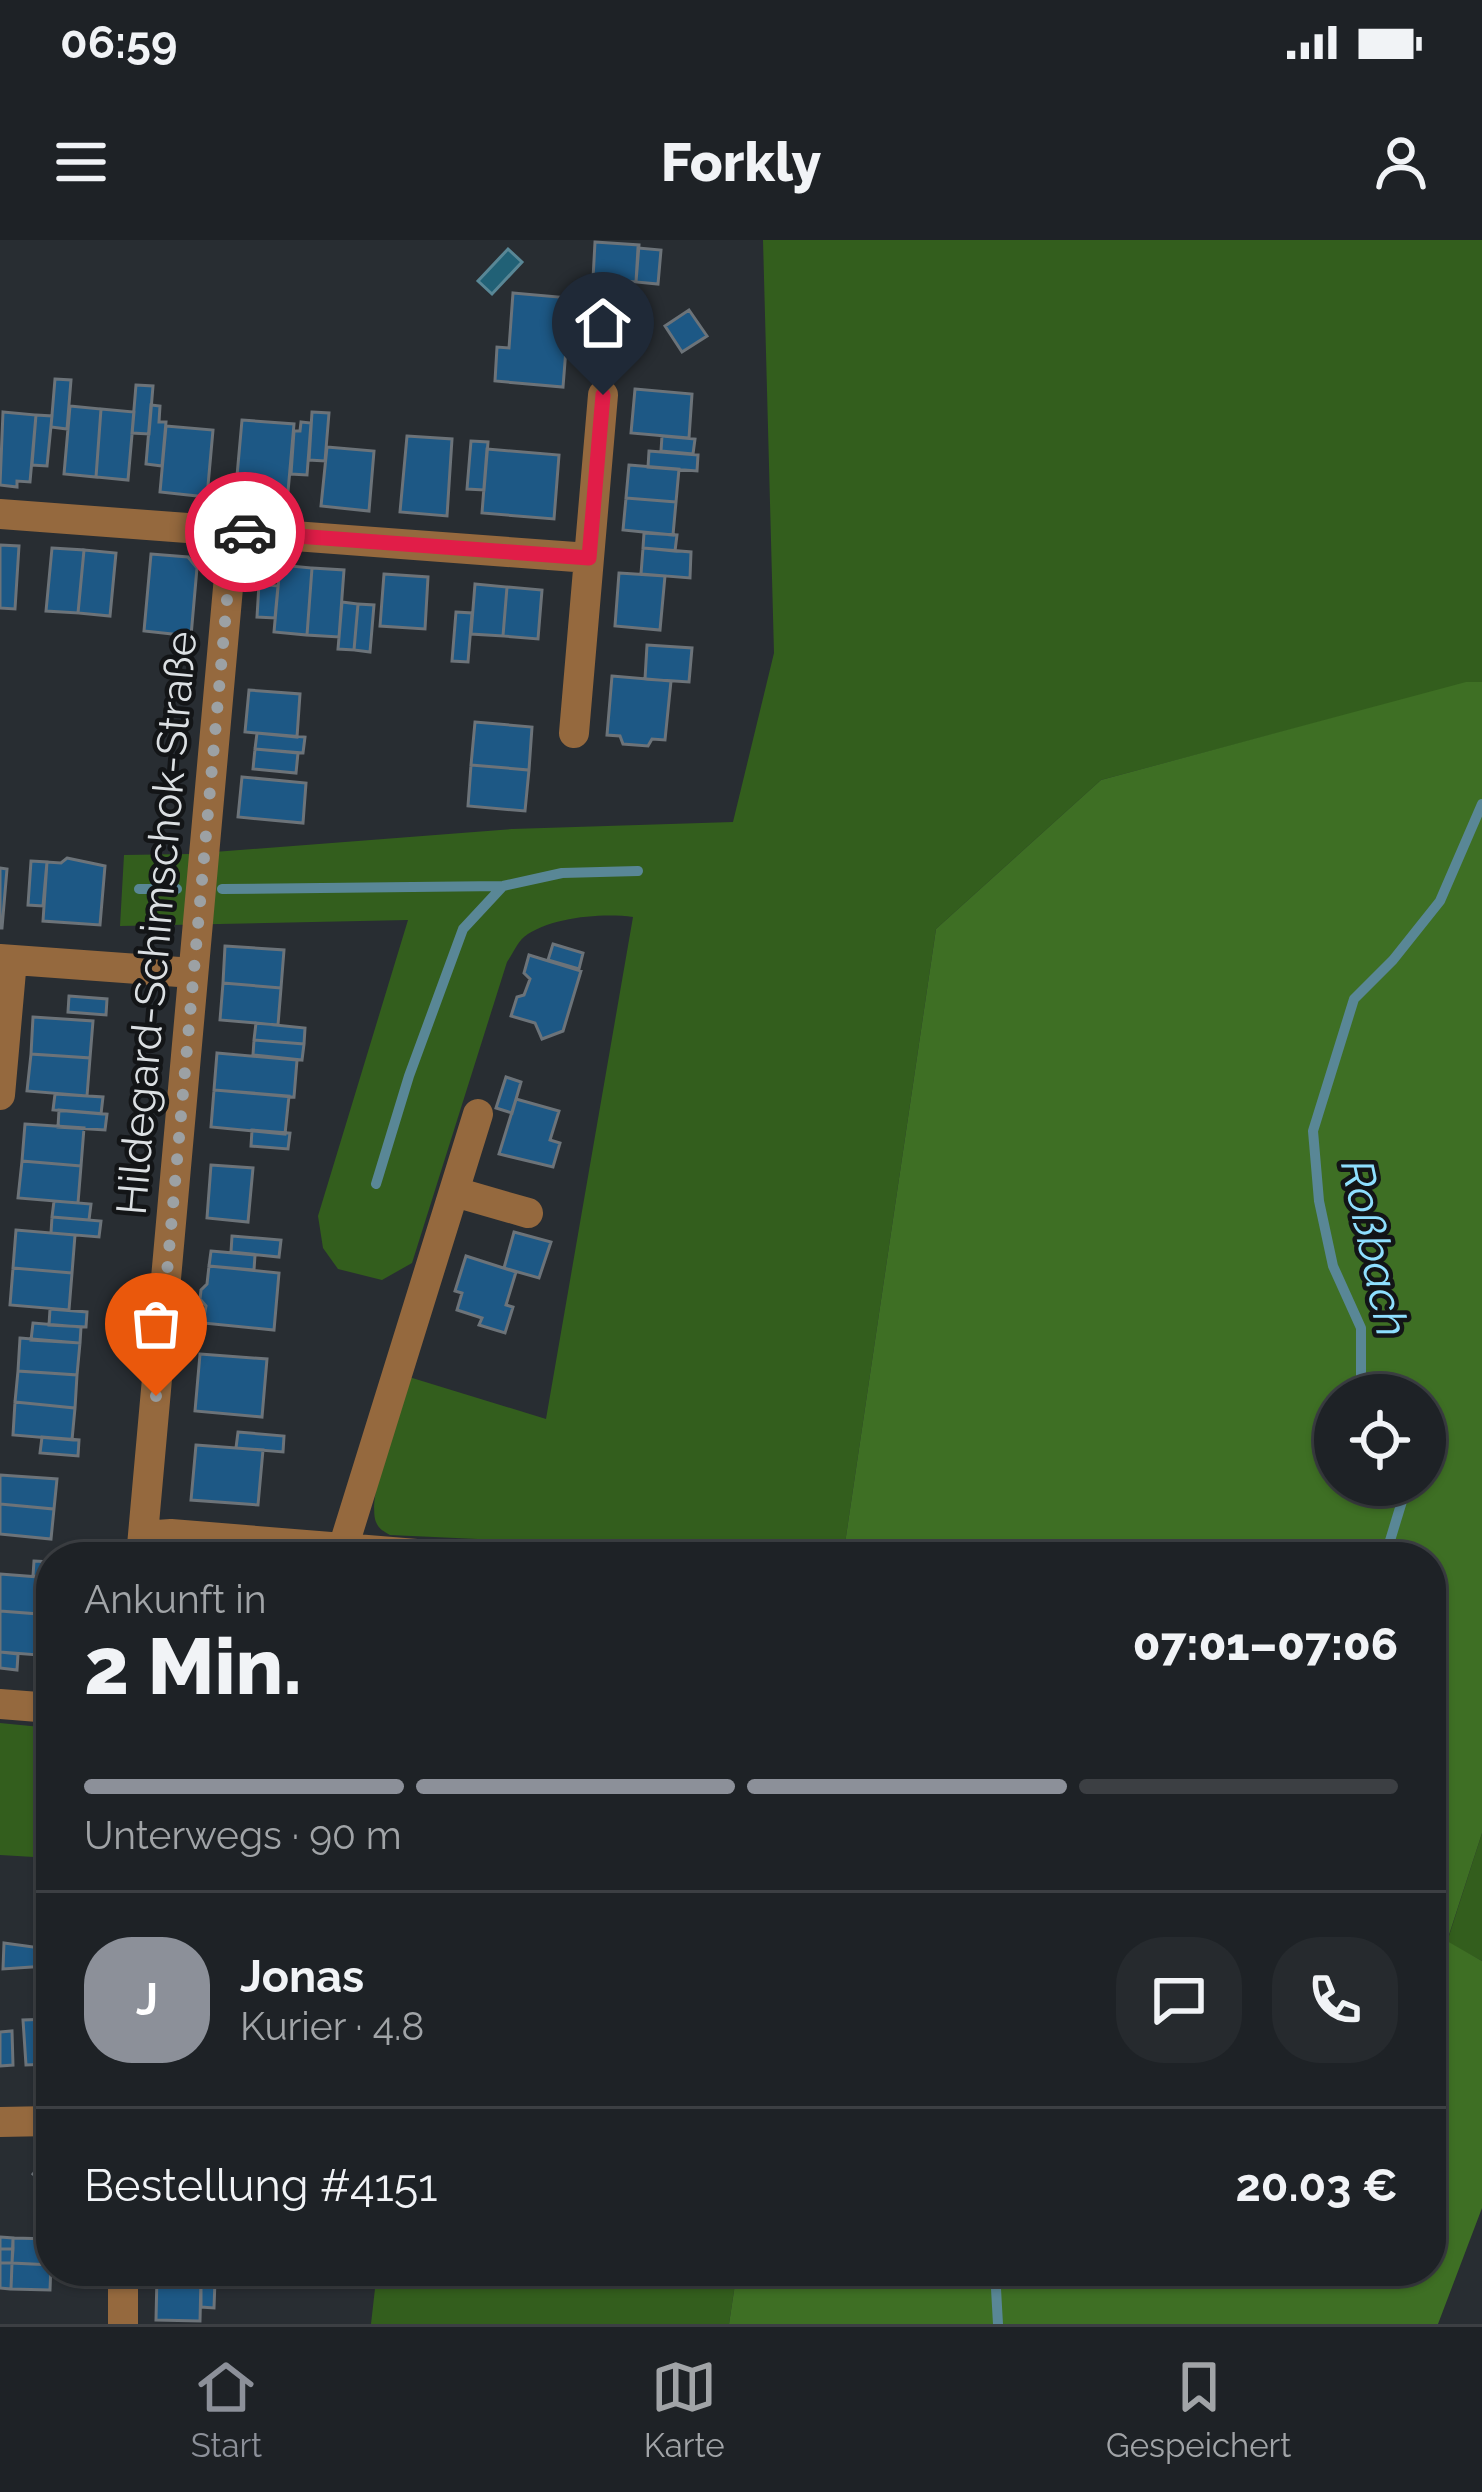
<!DOCTYPE html>
<html lang="de">
<head>
<meta charset="utf-8">
<style>
  body { margin:0; font-family:Raleway,sans-serif; background:#262a2e; color:#f1f3f6; height:100vh; display:flex; flex-direction:column; font-size:45px; white-space:nowrap }
  * { box-sizing:border-box; margin:0 }
  p { font-size:39px; color:#a1a4a7 }
  .icon { flex:none; width:66px; height:66px; fill:none; stroke:currentColor; stroke-width:2; stroke-linecap:round; stroke-linejoin:round }
  .map { position:relative; flex:1; overflow:hidden }
  .details { position:absolute; left:36px; top:1302px; width:1410px; height:744px; display:flex; flex-direction:column; background:#1e2226; border-radius:48px; box-shadow:0 3px 9px #0004,0 0 0 3px #3c3f43 }
  .details>* { flex:none }
  .tools { position:absolute; left:1314px; top:1134px; display:grid; gap:24px }
  .tools a { display:grid; place-items:center; width:132px; height:132px; border-radius:50%; background:#1e2226; box-shadow:0 3px 9px #0004,0 0 0 3px #3c3f43; font-size:60px }
  .pin { position:absolute; display:grid; place-items:center; width:102px; height:102px; color:#fff; margin:-123px -51px; border-radius:50% 50% 50% 0; rotate:-45deg; box-shadow:0 0 12px #0007 }
  .pin .icon { rotate:45deg }
  .courier { position:absolute; display:grid; place-items:center; width:120px; height:120px; margin:-60px; border:9px solid #e11d48; border-radius:50%; background:#fff; color:#222; box-shadow:0 3px 15px #0007 }
  .summary em { font-style:normal; font-weight:800 }
  .summary div { display:flex; flex-direction:column-reverse }
  .summary { display:flex; align-items:center; justify-content:space-between; height:204px; padding:0 48px }
  h1 { font-size:78px; font-weight:800; line-height:90px }
  .bar { display:grid; grid-template-columns:repeat(4,1fr); gap:18px 12px; align-content:center; height:144px; padding:0 48px }
  .bar i { height:15px; border-radius:9px; background:#3c3f43 }
  .bar .active { background:#8c9099 }
  .bar p { grid-column:span 4 }
  .line { display:flex; align-items:center; gap:30px; padding:0 48px; border-top:3px solid #3c3f43 }
  .line div { flex:1 }
  .round { display:grid; place-items:center; flex:none; width:126px; height:126px; border-radius:48px; background:#262a2e }
  .status { display:flex; justify-content:space-between; align-items:center; height:84px; padding:0 60px; background:#1e2226; direction:ltr }
  .status svg { height:33px; fill:currentColor }
  header { display:flex; justify-content:space-between; align-items:center; height:156px; padding:0 48px; background:#1e2226; font-size:54px; font-weight:800 }
  .menu { display:flex; justify-content:space-around; align-items:center; height:168px; border-top:3px solid #3c3f43; background:#1e2226; font-size:33px; color:#a1a4a7 }
  .menu a { display:grid; justify-items:center; gap:6px }
  .menu .active { color:#8c9099 }
  .map>svg:first-child { display:block }
  .green { fill:#335e1d }
  .forest { fill:#3e6f24; fill-rule:evenodd }
  .water { fill:#216176; stroke:#598796; stroke-width:3 }
  .lines { fill:none; stroke-linecap:round; stroke-linejoin:round }
  .stream { stroke:#598796; stroke-width:10 }
  .building { fill:#1d5885; stroke:#6c7379; stroke-width:3 }
  .minor { stroke:#95693e; stroke-width:30 }
  .done { stroke:#9ca1a4; stroke-width:12; stroke-dasharray:0 21.6 }
  .route { stroke:#e11d48; stroke-width:15 }
  .labels { text-anchor:middle; stroke-width:9; stroke-linejoin:round; paint-order:stroke }
  .street-label { font-size:42px; fill:#dbdfe2; stroke:#131517 }
  .water-label { font-size:45px; font-style:italic; fill:#8edffe; stroke:#131517 }
</style>
</head>
<body>
<div class="status"><b>06:59</b><svg viewBox="0 0 49 12"><path d="M0 12V9h3v3zM5 12V6h3v6zM10 12V3h3v9zM15 12V0h3v12zM26 1h20v11H26zM47 4h2v5h-2z"/></svg></div>
<header><svg class="icon" aria-label="menu" viewBox="0 0 24 24"><path d="M4 6h16M4 12h16M4 18h16"/></svg>Forkly<svg class="icon" aria-label="person" viewBox="0 0 24 24"><circle cx="12" cy="8" r="4"/><path d="M4 21q1-7 8-7t8 7"/></svg></header>
<div class="map">
<svg width="1482" height="2084" viewBox="0 0 1482 2084">
  <rect width="100%" height="100%" fill="#282d32"/>
  <path class="green" d="M763,0H1482V442L1466,443L1101,540L936,689L843,1317H521L522,1301L390,1295C383,1291 379,1289 376,1282C366,1258 400,1165 409,1137L546,1179L633,677C602,673 550,677 524,697C517,703 512,715 507,722L412,1023L382,1040L338,1029L323,1008L318,976L408,680L120,686L124,615L188,614L512,589L733,582L774,413Z
    M0,1483L51,1488V1618L0,1615Z
    M1482,1593V1721L1447,1702Z
    M377,2031H737L729,2084H371Z"/>
  <path class="forest" d="M1466,442H1482V1593L1447,1701L1482,1721V1968L1438,2084H729L737,2031H1431V1317H843L936,689L1101,540ZM1335,1155H1425V1245H1335Z"/>
  <path class="water" d="M508,9L522,22L492,54L478,41Z"/>
  <g class="lines">
    <path class="stream" d="M139,649H177
      M222,649L503,646L562,633L638,631
      M376,944L409,836L463,689L503,646
      M1365,1155L1361,1146V1088L1333,1026L1319,961L1313,891L1354,759L1393,720L1440,661L1482,564
      M1385,1317L1403,1258L1401,1245
      M995,2031L998,2084"/>
  </g>
  <path class="building" d="M595,2L639,5L636,42L593,39Z
    M638,8L661,10L658,44L636,42Z
    M513,53L570,58L563,147L495,141L497,107L509,108Z
    M689,70L707,96L682,112L665,86Z
    M55,139L71,140L67,189L51,187Z
    M136,145L153,146L149,194L132,193Z
    M635,149L692,154L689,198L631,193Z
    M151,165L160,166L159,182H166L162,226L146,224Z
    M70,166L101,169L96,237L64,234Z
    M101,169L134,172L128,240L96,237Z
    M3,172L36,175L30,242L17,241V247L0,245Z
    M312,172L329,173L325,221L309,220Z
    M36,175L52,176L47,226L32,225Z
    M242,180L294,184L287,263L235,258Z
    M301,182L311,183L307,235L291,234L294,191H300Z
    M166,186L213,190L207,257L160,252Z
    M407,196L452,199L447,276L400,272Z
    M662,196L695,199L693,214L661,211Z
    M471,201L488,202L484,250L467,249Z
    M327,207L374,211L369,271L321,266Z
    M487,209L559,215L554,279L482,273Z
    M649,211L698,215L697,231L648,227Z
    M629,225L679,229L676,262L626,258Z
    M626,258L676,262L673,295L623,290Z
    M644,293L677,295L675,311L643,308Z
    M0,305L19,306L15,369L0,368Z
    M52,308L84,310L78,373L46,371Z
    M643,308L691,312L690,338L641,334Z
    M84,310L116,313L110,376L78,373Z
    M151,314L188,317L197,328L191,396L144,391Z
    M280,325L312,328L307,395L274,392Z
    M312,328L344,330L339,397L307,395Z
    M619,333L665,336L660,390L615,386Z
    M384,334L428,337L425,389L380,386Z
    M259,344L278,346L275,378L257,377Z
    M475,344L507,347L503,396L471,394Z
    M507,347L542,350L538,399L503,396Z
    M342,362L358,364L354,410L338,409Z
    M358,364L374,365L370,412L354,410Z
    M456,372L472,373L468,422L452,421Z
    M647,405L692,408L689,442L645,439Z
    M612,436L671,441L665,500L652,499L648,506L623,504L620,496L607,495Z
    M249,450L300,454L297,497L245,492Z
    M475,482L532,487L529,530L471,525Z
    M257,493L305,497L303,513L255,509Z
    M255,509L298,513L296,533L253,529Z
    M471,525L529,530L525,571L468,566Z
    M242,537L306,543L303,583L238,577Z
    M67,618L105,626L100,685L43,681L47,622L61,623Z
    M31,621L47,622L43,666L28,665Z
    M0,628L7,629L2,688H0Z
    M553,704L583,713L579,729L548,720Z
    M225,706L284,710L281,748L223,743Z
    M529,715L581,731L563,791L542,799L535,783L511,776L517,757L524,755L530,739L524,733Z
    M223,743L281,748L278,785L220,780Z
    M69,756L107,759L106,775L68,772Z
    M33,777L93,781L90,818L31,814Z
    M256,783L305,788L304,804L254,800Z
    M254,800L304,804L302,820L253,815Z
    M217,813L297,820L294,857L214,850Z
    M31,814L90,818L87,856L27,851Z
    M506,837L521,842L512,873L496,868Z
    M214,850L289,856L285,894L211,887Z
    M55,854L103,857L101,874L53,870Z
    M516,859L559,871L550,900L560,903L553,927L499,914Z
    M59,870L107,874L105,890L58,887Z
    M25,884L84,888L81,926L22,921Z
    M252,890L290,893L288,909L251,906Z
    M22,921L81,926L78,963L18,958Z
    M211,925L253,928L248,982L207,978Z
    M54,961L91,964L89,980L52,977Z
    M52,977L101,981L99,997L51,993Z
    M16,990L75,995L72,1033L13,1028Z
    M514,992L551,1002L539,1038L504,1028Z
    M232,996L281,1000L279,1017L231,1012Z
    M211,1011L255,1015L254,1030L209,1026Z
    M466,1016L516,1032L506,1065L513,1067L505,1093L479,1085L482,1078L457,1070L462,1053L455,1051Z
    M209,1026L279,1033L274,1090L203,1083L206,1066L200,1059L201,1050L207,1044Z
    M13,1028L72,1033L69,1070L10,1065Z
    M50,1069L87,1072L86,1087L49,1085Z
    M33,1083L81,1087L80,1103L31,1100Z
    M20,1098L80,1103L77,1135L18,1131Z
    M200,1114L267,1119L262,1177L195,1171Z
    M18,1131L77,1135L75,1168L15,1162Z
    M15,1162L75,1168L72,1200L13,1195Z
    M238,1192L284,1196L283,1212L236,1208Z
    M42,1197L79,1200L78,1216L40,1213Z
    M196,1205L263,1210L258,1265L191,1260Z
    M0,1235L57,1239L54,1269L0,1264Z
    M0,1264L54,1269L51,1299L0,1294Z
    M34,1321L51,1322V1338L33,1336Z
    M0,1334L51,1338V1375L0,1371Z
    M0,1371L51,1375V1416L0,1412Z
    M0,1412L18,1414L17,1430L0,1428Z
    M4,1703L48,1709L46,1726L3,1729Z
    M51,1779V1824L26,1825L23,1780Z
    M12,1791L13,1825L0,1826V1792Z
    M48,1916L51,1918V1949L33,1934Z
    M0,1997L13,1998V2009H0Z
    M13,1998L51,1999V2025L12,2023Z
    M0,2009H13L12,2023H0Z
    M0,2023H12L11,2049L0,2048Z
    M12,2023L51,2025L50,2050L11,2049Z
    M158,2031H189V2038L157,2036Z
    M157,2036L201,2038L200,2081L156,2080Z
    M201,2040H215L214,2068L201,2067Z"/>
  <g class="lines">
    <path class="minor" d="M0,274L589,318
      M574,493L603,155
      M0,719L193,733
      M0,855L12,720
      M455,952L528,973
      M143,1296L171,1294L343,1308L478,874
      M343,1308L453,1317
      M141,1317L233,292
      M0,1464L51,1468
      M0,1882L51,1881
      M123,2084V2031"/>
  </g>
  <g class="lines">
    <path class="done" d="M156,1156L233,292H245"/>
    <path class="route" d="M245,292L589,318L603,155"/>
  </g>
  <g class="labels">
    <g class="street-label">
      <text transform="translate(156 683) rotate(-85)" y="15">Hildegard-Schimschok-Straße</text>
    </g>
    <g class="water-label">
      <text transform="translate(1375 1008) rotate(78)" y="16">Roßbach</text>
    </g>
  </g>
</svg>
<div class="tools">
<a><svg class="icon" aria-label="locate" viewBox="0 0 24 24"><circle cx="12" cy="12" r="6"/><path d="M12 2v4M12 18v4M2 12h4M18 12h4"/></svg></a>
</div>
<div class="pin" style="left:156px;top:1156px;background:#ea580c"><svg class="icon" aria-label="bag" viewBox="0 0 24 24"><path d="M5 8h14l-1 12H6zM9 8a3 3 0 0 1 6 0"/></svg></div>
<div class="pin" style="left:603px;top:155px;background:#1f2937"><svg class="icon" aria-label="home" viewBox="0 0 24 24"><path d="M3 11l9-7 9 7M6 9v11h12V9"/></svg></div>
<div class="courier" style="left:245px;top:292px"><svg class="icon" aria-label="car" viewBox="0 0 24 24"><path d="M5 17H2v-5l4-1 3-4h7l3 4 3 1v5h-3M9 17h6M6 11h13"/><circle cx="7" cy="17" r="2"/><circle cx="17" cy="17" r="2"/></svg></div>
<section class="details">
<div class="summary"><div><h1>2 Min.</h1><p>Ankunft in</p></div><em>07:01–07:06</em></div>
<div class="bar"><i class="active"></i><i class="active"></i><i class="active"></i><i></i><p>Unterwegs · 90 m</p></div>
<div class="line" style="height:216px"><b class="round" style="background:#8c9099;color:#fff">J</b><div><b>Jonas</b><p>Kurier · 4.8</p></div><a class="round"><svg class="icon" aria-label="chat" viewBox="0 0 24 24"><path d="M4 5h16v11H9l-5 4z"/></svg></a><a class="round"><svg class="icon" aria-label="phone" viewBox="0 0 24 24"><path d="M5 4h4l2 5-3 2q2 4 5 5l2-3 5 2v4C11 20 4 13 5 4z"/></svg></a></div>
<div class="line" style="height:156px"><div>Bestellung #4151</div><b>20.03 €</b></div>
</section>
</div>
<nav class="menu">
<a class="active"><svg class="icon" aria-label="home" viewBox="0 0 24 24"><path d="M3 11l9-7 9 7M6 9v11h12V9"/></svg>Start</a>
<a><svg class="icon" aria-label="map" viewBox="0 0 24 24"><path d="M3 6l6-2 6 2 6-2v14l-6 2-6-2-6 2zM9 4v14M15 6v14"/></svg>Karte</a>
<a><svg class="icon" aria-label="saved" viewBox="0 0 24 24"><path d="M7 4h10v16l-5-4-5 4z"/></svg>Gespeichert</a>
</nav>
</body>
</html>
